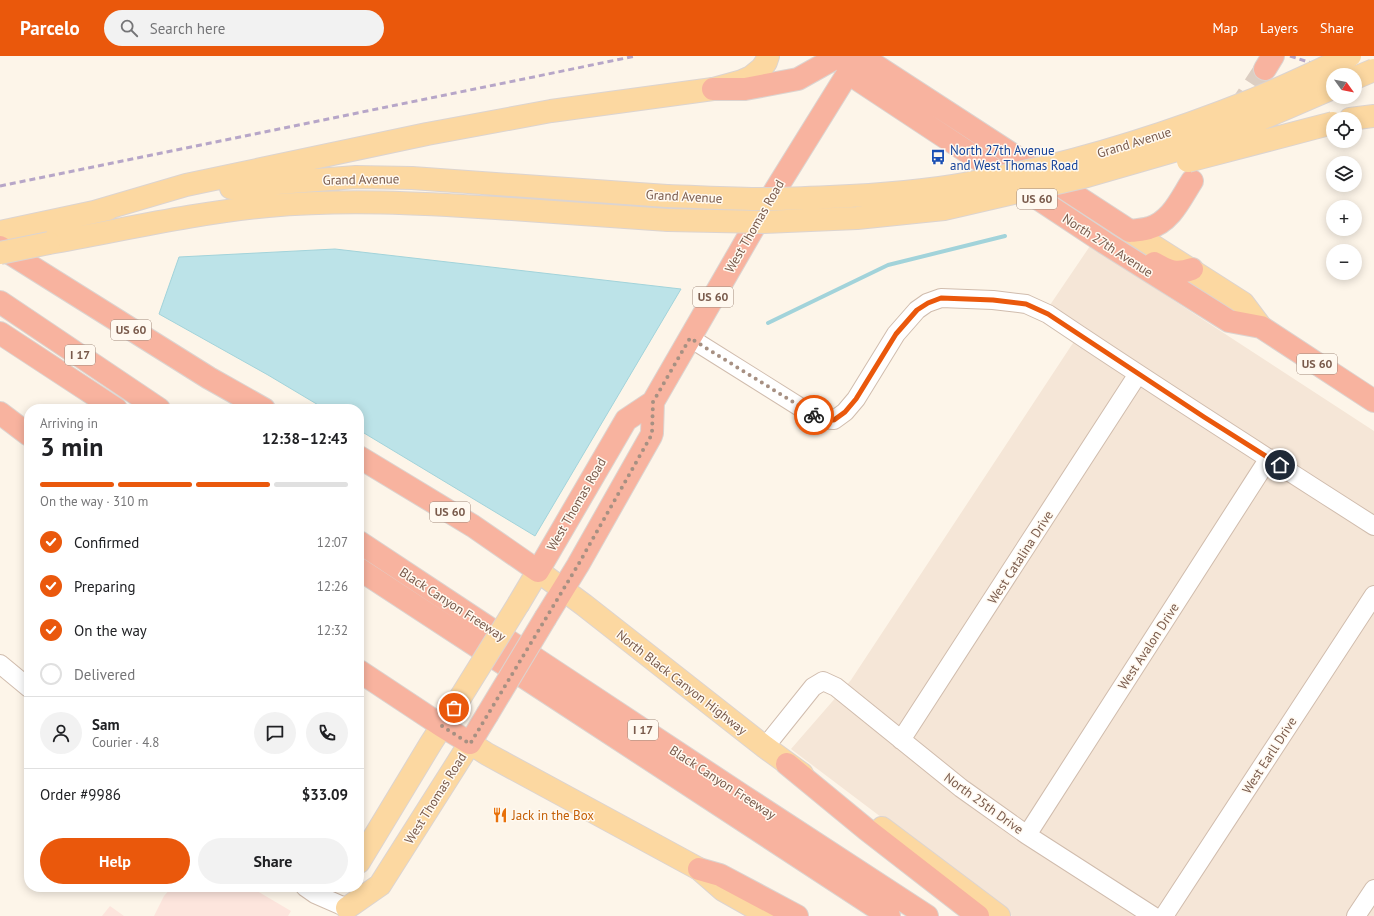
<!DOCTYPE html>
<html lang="en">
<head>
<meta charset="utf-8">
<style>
  body { margin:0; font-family:"PT Sans",sans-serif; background:#f2f2f2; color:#202124; height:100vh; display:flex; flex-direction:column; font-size:15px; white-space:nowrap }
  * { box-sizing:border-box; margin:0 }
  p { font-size:13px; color:#757577 }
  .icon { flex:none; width:22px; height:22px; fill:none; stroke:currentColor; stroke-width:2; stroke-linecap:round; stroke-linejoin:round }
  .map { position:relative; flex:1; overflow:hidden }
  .side { position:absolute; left:24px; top:348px; width:340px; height:488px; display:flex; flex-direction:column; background:#fff; border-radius:16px; box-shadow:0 2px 10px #0003 }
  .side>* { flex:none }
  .needle { width:26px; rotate:123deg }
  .tools { position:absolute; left:1326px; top:12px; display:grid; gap:8px }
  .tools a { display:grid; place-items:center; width:36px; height:36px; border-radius:50%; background:#fff; box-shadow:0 2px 10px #0003; font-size:20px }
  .pin { position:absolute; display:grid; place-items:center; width:34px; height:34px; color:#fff; margin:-17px; border:2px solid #fff; border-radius:50%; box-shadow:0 1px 4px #0007 }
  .courier { position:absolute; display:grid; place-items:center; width:40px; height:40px; margin:-20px; border:3px solid #ea580c; border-radius:50%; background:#fff; color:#222; box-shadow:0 1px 5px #0007 }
  .summary em { font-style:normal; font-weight:800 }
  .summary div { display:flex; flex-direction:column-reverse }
  .summary { display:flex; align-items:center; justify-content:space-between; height:68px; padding:0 16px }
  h1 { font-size:26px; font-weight:800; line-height:30px }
  .bar { display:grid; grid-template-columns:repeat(4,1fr); gap:6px 4px; align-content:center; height:48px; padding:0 16px }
  .bar i { height:5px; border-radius:3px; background:#e0e0e0 }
  .bar .active { background:#ea580c }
  .bar p { grid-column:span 4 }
  .line { display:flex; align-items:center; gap:10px; padding:0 16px; border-top:1px solid #e0e0e0 }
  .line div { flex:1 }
  .round { display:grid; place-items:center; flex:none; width:42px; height:42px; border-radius:21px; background:#f2f2f2 }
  ol { padding:0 16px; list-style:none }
  li { display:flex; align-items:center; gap:12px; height:44px }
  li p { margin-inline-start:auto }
  li .icon { padding:4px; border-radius:50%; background:#ea580c; color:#fff; stroke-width:4 }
  li:last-child { color:#757577 }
  li i { width:22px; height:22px; border:2px solid #e0e0e0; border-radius:50% }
  .action { display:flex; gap:8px; margin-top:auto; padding:8px 16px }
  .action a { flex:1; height:46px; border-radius:24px; background:#ea580c; color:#fff; font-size:16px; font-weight:800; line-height:46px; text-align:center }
  .action a+a { background:#f2f2f2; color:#202124 }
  header { display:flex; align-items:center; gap:24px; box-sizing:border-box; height:56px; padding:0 20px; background:#ea580c; color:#fff }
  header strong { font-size:19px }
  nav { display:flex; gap:22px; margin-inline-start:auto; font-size:14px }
  .search { width:280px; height:36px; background:#f2f2f2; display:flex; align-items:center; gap:10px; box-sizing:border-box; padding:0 14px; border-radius:22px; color:#757577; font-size:15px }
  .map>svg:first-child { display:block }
  .residential { fill:#f5e6d7 }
  .commercial { fill:#fde5dd }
  .water { fill:#bce3e8; stroke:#a2d3da }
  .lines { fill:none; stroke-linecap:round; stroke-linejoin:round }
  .stream { stroke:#a2d3da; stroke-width:4 }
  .highway-tunnel { stroke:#dccec2; stroke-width:22; stroke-dasharray:22 11; stroke-linecap:butt }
  .minor-casing { stroke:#d0bcad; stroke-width:20 }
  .major-casing { stroke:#dcd4d0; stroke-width:24 }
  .highway-casing { stroke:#dcd4d0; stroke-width:24 }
  .minor { stroke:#fff; stroke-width:18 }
  .major { stroke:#fcd8a1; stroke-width:22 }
  .highway { stroke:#f8b39f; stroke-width:22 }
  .rail { stroke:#b7a6c8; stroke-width:3; stroke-dasharray:6 4; stroke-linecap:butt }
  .major-bridge-casing { stroke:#dcd4d0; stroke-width:24; stroke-linecap:butt }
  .highway-bridge-casing { stroke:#dcd4d0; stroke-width:24; stroke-linecap:butt }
  .major-bridge { stroke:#fcd8a1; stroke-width:22 }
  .highway-bridge { stroke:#f8b39f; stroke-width:22 }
  .done { stroke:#a79082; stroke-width:4; stroke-dasharray:0 7.2 }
  .route { stroke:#ea580c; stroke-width:5 }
  .labels { text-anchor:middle; stroke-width:3; stroke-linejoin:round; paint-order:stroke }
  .shield { fill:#fff9f0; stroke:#a18a7c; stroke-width:1 }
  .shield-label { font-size:12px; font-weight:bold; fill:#795a4b }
  .street-label { font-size:13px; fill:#795a4b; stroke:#fff9f0 }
  .transit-label { font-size:13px; fill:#164399; stroke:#fff9f0; text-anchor:start }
  .food-label { font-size:13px; fill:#c56008; stroke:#fff9f0; text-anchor:start }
</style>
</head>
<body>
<header>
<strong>Parcelo</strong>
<div class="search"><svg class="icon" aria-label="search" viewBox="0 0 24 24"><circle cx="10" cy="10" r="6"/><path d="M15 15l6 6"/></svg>Search here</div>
<nav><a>Map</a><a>Layers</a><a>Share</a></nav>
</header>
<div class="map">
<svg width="1374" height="860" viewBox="0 0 1374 860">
  <rect width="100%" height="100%" fill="#fdf5e9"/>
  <path class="residential" d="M1090,190L1374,375V860H1012L791,693L851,624L1071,290L1085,271L1050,249Z"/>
  <path class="commercial" d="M172,831H250L291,855L288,860H154L164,840Z
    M110,850L124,860H102Z"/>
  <path class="water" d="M335,193L681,233L535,480L359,374V353H325L268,319L159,258L179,201Z"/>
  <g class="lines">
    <path class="stream" d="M768,267L888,209L1005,180"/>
    <path class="highway-tunnel" d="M1236,57L1265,13"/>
    <g class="minor-casing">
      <path id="minor" d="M690,282L819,363L834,364L845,356L856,343L896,278L917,254L927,247L941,242L993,244L1026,248L1048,258C1156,331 1265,400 1374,470
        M0,608L29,632
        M901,684L1138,318
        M765,691L813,631L823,625L836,631L961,732L1027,779L1153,860
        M1027,779L1269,402
        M305,831L315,838L347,852
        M1164,860L1374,539
        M1356,860L1374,833"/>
    </g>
    <g class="major-casing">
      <path id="major" d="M1350,63L1374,60
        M231,132L278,127L356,121L412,122L667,140
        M94,156L186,129L427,78L551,55L713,33L742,25L751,21L762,12L766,6L768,0
        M1130,175L1243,247L1261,271
        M0,176L108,153
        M49,187C122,174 195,157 268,150C344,143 420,147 496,152C553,156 611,160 668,164
        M519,547L538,515L584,549L765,691L802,718
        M882,772L999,860
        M359,806L431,687L460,642
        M347,852L380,829L470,687L487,698L699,813L723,834L769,860"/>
    </g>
    <g class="highway-casing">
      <path id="highway" d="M861,0L1130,175C1136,174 1143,174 1149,172C1171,166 1181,142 1192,125
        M1265,13L1273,0
        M848,17L1105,187L1229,265L1261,271L1374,345
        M713,33H745L798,23L839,0
        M0,191L209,322L264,353
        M1154,207C1168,215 1176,219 1192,213
        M0,246L159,353
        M0,277L116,353
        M0,357L29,379
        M359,401L473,470L538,515L626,364L653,346
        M359,486L743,740L927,860
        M359,513L889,860
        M546,561L578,509L651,380L652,377L653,346L776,133L848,17L849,0
        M359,615L442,670L470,687L487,659
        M787,708L866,773L978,860
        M699,813L720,819L797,860"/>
    </g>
    <use href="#minor" class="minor"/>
    <use href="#major" class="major"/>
    <use href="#highway" class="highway"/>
    <path class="rail" d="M1290,0L1348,19
      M1355,21L1374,27
      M0,130L636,0"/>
    <g class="major-bridge-casing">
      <path id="major-bridge" d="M1355,22L1374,14
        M1188,105L1333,67
        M667,140C700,141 733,143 766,143C787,143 809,142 830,141C875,139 920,136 964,128C1062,111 1157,82 1250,45C1284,31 1317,15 1350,0
        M668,164L764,166L857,162L944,153L1087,120L1191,90L1245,70L1333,32
        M0,197L49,187
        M460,642L519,547"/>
    </g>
    <g class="highway-bridge-casing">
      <path id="highway-bridge" d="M487,659L546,561"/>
    </g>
    <use href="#major-bridge" class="major-bridge"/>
    <use href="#highway-bridge" class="highway-bridge"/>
  </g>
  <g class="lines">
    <path class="done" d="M454,652L442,670L470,688L578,509L651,380L652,377L653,346L690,282L814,359"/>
    <path class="route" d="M814,359L820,363L834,364L845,356L856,343L896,278L917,254L928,247L941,242L993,244L1026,248L1048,258L1204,361L1280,409"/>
  </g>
  <defs>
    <g id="bus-bare" transform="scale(1.2)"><path d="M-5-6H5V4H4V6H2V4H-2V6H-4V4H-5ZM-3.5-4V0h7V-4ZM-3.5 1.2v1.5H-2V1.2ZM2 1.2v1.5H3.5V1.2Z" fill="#1a4fb4" stroke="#fff9f0" stroke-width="2.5" paint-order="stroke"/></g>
    <g id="restaurant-bare" transform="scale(1.2)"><path d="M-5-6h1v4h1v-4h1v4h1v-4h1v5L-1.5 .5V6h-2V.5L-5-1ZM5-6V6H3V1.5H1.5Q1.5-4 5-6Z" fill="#e8710a" stroke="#fff9f0" stroke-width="2.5" paint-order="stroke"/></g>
  </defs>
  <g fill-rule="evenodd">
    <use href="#bus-bare" x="938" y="101"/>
    <use href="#restaurant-bare" x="500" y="759"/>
  </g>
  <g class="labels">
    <g class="shield">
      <rect x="1017" y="133" width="40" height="20" rx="3"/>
      <rect x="693" y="231" width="40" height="20" rx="3"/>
      <rect x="111" y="264" width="40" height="20" rx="3"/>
      <rect x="65" y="289" width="30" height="20" rx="3"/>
      <rect x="1297" y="298" width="40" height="20" rx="3"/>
      <rect x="430" y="446" width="40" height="20" rx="3"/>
      <rect x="628" y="664" width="30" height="20" rx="3"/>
    </g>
    <g class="shield-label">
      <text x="1037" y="147">US 60</text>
      <text x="713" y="245">US 60</text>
      <text x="131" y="278">US 60</text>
      <text x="80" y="303">I 17</text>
      <text x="1317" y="312">US 60</text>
      <text x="450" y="460">US 60</text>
      <text x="643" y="678">I 17</text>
    </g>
    <g class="street-label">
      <text transform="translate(1134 86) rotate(-17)" y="5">Grand Avenue</text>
      <text transform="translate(361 123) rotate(-1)" y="5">Grand Avenue</text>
      <text transform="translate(684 140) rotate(3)" y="5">Grand Avenue</text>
      <text transform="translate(754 170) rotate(-60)" y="5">West Thomas Road</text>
      <text transform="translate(1108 189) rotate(33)" y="5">North 27th Avenue</text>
      <text transform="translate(576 448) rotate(-60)" y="5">West Thomas Road</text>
      <text transform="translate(1020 501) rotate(-57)" y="5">West Catalina Drive</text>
      <text transform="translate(453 548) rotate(33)" y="5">Black Canyon Freeway</text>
      <text transform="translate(1148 590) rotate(-57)" y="5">West Avalon Drive</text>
      <text transform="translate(682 626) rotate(38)" y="5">North Black Canyon Highway</text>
      <text transform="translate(1269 699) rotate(-57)" y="5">West Earll Drive</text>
      <text transform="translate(723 726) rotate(33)" y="5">Black Canyon Freeway</text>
      <text transform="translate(435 742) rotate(-58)" y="5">West Thomas Road</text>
      <text transform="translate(984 747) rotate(36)" y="5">North 25th Drive</text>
    </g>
    <g class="transit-label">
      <text x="950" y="99">North 27th Avenue<tspan x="950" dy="15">and West Thomas Road</tspan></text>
    </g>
    <g class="food-label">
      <text x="512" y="764">Jack in the Box</text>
    </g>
  </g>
</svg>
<div class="tools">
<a><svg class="needle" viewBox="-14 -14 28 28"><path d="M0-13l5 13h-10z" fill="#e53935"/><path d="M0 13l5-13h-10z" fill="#757577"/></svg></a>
<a><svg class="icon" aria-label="locate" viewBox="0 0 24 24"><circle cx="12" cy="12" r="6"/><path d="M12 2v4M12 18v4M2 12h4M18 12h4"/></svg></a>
<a><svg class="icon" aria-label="layers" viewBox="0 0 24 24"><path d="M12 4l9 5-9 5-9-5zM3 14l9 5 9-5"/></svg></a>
<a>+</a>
<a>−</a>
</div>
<div class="pin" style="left:454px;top:652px;background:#ea580c"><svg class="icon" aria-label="bag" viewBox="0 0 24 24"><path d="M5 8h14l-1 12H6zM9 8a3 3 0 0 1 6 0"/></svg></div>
<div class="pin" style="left:1280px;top:409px;background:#1f2937"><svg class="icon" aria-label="home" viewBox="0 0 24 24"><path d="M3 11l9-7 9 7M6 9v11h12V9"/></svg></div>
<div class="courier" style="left:814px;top:359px"><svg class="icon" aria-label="bike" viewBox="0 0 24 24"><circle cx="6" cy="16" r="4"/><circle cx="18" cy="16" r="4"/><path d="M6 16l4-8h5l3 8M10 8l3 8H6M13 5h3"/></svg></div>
<section class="side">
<div class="summary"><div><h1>3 min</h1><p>Arriving in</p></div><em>12:38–12:43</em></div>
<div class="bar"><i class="active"></i><i class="active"></i><i class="active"></i><i></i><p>On the way · 310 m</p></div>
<ol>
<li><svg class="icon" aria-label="check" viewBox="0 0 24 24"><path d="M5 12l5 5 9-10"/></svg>Confirmed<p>12:07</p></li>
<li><svg class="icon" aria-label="check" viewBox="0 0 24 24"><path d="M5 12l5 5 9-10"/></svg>Preparing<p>12:26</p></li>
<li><svg class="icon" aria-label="check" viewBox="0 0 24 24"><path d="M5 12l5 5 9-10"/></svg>On the way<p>12:32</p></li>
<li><i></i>Delivered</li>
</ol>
<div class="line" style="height:72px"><a class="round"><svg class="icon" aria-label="person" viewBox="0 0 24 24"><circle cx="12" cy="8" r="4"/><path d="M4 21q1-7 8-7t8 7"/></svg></a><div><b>Sam</b><p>Courier · 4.8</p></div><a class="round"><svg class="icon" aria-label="chat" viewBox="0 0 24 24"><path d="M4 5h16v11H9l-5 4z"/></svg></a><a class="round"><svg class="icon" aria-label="phone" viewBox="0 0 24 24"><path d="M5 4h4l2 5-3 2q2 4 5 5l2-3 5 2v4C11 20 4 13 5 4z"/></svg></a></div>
<div class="line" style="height:52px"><div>Order #9986</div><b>$33.09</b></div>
<div class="action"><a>Help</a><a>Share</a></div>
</section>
</div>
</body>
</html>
